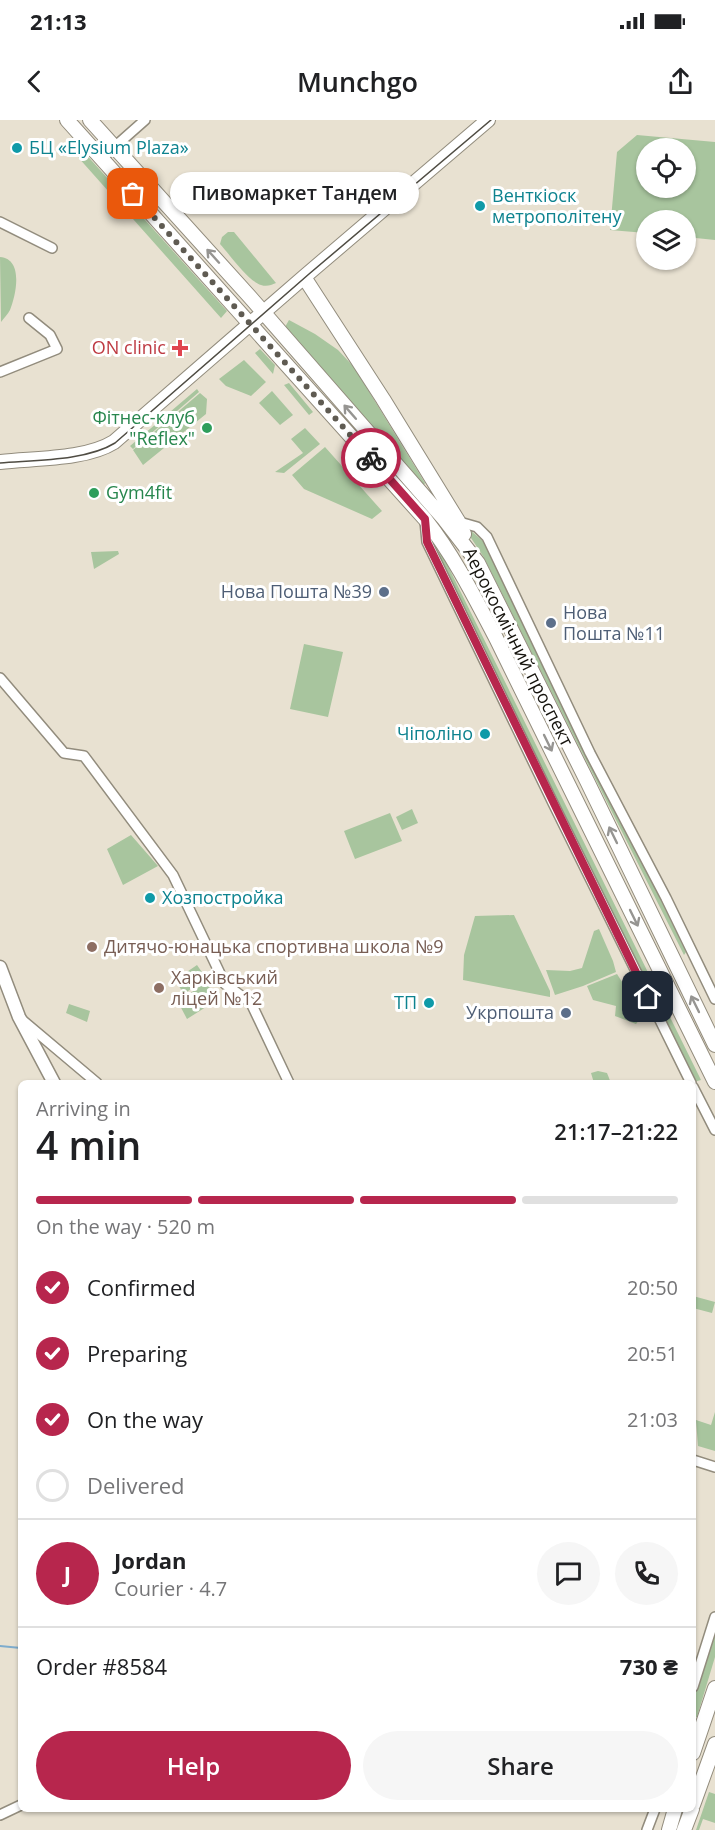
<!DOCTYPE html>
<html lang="en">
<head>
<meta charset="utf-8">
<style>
  body { margin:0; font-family:"Open Sans",sans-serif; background:#f6f6f6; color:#202124; height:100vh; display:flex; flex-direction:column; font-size:22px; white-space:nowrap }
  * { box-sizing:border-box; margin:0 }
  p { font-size:20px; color:#757577 }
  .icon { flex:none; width:33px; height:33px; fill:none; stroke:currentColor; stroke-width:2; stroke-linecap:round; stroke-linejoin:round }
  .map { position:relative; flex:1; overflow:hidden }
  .drawer { position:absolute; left:18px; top:960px; width:678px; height:732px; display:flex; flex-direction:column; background:#fff; border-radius:9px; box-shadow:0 2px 4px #0004 }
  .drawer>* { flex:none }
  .controls { position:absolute; left:636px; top:18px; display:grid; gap:12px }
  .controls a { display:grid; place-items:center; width:60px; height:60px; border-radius:50%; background:#fff; box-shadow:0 2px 4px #0004; font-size:30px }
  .pin { position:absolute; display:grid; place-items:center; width:51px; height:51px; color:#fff; margin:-26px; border-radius:12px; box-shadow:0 3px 9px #0006 }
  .courier { position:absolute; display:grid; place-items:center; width:60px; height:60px; margin:-30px; border:4px solid #b7264d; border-radius:50%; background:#fff; color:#222; box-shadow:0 2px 8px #0007 }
  .bubble { position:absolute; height:42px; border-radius:21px; background:#fff; box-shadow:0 2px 4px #0004; font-size:20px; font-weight:600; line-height:42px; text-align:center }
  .head em { font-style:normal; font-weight:600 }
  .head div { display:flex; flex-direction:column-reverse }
  .head { display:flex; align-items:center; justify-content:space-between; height:102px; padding:0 18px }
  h1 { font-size:39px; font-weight:600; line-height:45px }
  .bar { display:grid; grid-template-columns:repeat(4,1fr); gap:9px 6px; align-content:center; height:72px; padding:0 18px }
  .bar i { height:8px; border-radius:4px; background:#e0e0e0 }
  .bar .selected { background:#b7264d }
  .bar p { grid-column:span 4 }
  .line { display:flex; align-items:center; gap:15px; padding:0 18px; border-top:2px solid #e0e0e0 }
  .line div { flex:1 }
  .round { display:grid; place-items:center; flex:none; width:63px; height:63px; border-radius:32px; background:#f6f6f6 }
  ol { padding:0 18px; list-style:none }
  li { display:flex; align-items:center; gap:18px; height:66px }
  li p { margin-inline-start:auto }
  li .icon { padding:6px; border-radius:50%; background:#b7264d; color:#fff; stroke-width:4 }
  li:last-child { color:#757577 }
  li i { width:33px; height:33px; border:3px solid #e0e0e0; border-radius:50% }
  .primary-button { display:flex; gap:12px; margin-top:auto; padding:12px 18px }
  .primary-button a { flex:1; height:69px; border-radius:36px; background:#b7264d; color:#fff; font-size:24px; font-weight:600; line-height:69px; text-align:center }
  .primary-button a+a { background:#f6f6f6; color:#202124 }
  .status { display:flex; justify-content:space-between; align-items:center; height:42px; padding:0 30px; background:#fff; direction:ltr }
  .status svg { height:16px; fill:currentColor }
  header { display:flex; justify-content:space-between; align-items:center; height:78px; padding:0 18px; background:#fff; font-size:27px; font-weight:600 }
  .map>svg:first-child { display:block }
  .green { fill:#a8c59e; fill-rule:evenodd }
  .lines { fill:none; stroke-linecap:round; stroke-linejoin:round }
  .stream { stroke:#7eaccd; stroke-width:2 }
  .street-casing { stroke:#928c7d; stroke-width:12 }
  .secondary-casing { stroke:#928c7d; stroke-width:15 }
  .primary-casing { stroke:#928c7d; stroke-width:16 }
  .street { stroke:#fff; stroke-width:9 }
  .secondary { stroke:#fff; stroke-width:12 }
  .primary { stroke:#fff; stroke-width:14 }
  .tram { stroke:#4f4c43; stroke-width:1.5 }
  .oneway { stroke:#969592 }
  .done { stroke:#5f5b52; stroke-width:6; stroke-dasharray:0 10.8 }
  .route { stroke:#b7264d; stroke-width:8 }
  .culture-dot { fill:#0f9aa8; stroke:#fff; stroke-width:2 }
  .health-dot { fill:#e0444e; stroke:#fff; stroke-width:2 }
  .leisure-dot { fill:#2e9e5b; stroke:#fff; stroke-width:2 }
  .service-dot { fill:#5c6f8a; stroke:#fff; stroke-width:2 }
  .education-dot { fill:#8d6e63; stroke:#fff; stroke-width:2 }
  .labels { text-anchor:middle; stroke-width:6; stroke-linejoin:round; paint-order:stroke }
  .culture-label { font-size:18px; fill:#0d838f; stroke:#fff; text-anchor:start }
  .health-label { font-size:18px; fill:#be3a42; stroke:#fff; text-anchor:end }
  .leisure-label { font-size:18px; fill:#27864d; stroke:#fff; text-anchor:end }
  .service-label { font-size:18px; fill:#4e5e75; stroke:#fff; text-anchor:end }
  .street-label { font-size:18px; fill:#15130d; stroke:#fff }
  .education-label { font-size:18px; fill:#785e54; stroke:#fff; text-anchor:start }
</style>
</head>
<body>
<div class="status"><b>21:13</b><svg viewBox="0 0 49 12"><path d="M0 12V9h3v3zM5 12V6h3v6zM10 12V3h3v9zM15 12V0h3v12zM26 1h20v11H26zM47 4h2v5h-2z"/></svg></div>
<header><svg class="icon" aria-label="back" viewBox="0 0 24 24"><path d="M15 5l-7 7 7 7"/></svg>Munchgo<svg class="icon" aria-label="share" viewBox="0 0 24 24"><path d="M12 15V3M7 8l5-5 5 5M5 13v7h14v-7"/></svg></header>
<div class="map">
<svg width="715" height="1710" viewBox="0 0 715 1710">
  <rect width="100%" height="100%" fill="#e8e1d1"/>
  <path class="green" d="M637,15L715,22V120L686,117V100H646V113L610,110L617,32ZM646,28H686V68H646Z
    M83,31L227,191L221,198L77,36Z
    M228,112H234L276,163C271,165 267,167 261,165C248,161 230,135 220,124L222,117Z
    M0,137C24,139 16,175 10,190C8,194 4,198 1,202Z
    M289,200L315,214L338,230L354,247L425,363L424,365L285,207Z
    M260,229L275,245L273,254L255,233Z
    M244,240L266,262L251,276L226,266L219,259Z
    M289,263L313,292L309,295L284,265Z
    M197,269L199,272L133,329L130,326Z
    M272,271L293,295L280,305L259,283Z
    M200,273L207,279L206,294L143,345L133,330Z
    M305,308L320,324L284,353L275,352L303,333L291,319Z
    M325,327L382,391L372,399L304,369L292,355Z
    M470,410L484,422L512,474L686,832L684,835L483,436L467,412Z
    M435,430L442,434L701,960L694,962Z
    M118,431L119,434L94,449L91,432Z
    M304,524L343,532L328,597L290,589Z
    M412,689L418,703L402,710L396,697Z
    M390,693L402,721L355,739L344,711Z
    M131,715L158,746L123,765L107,729Z
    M514,795L550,871V877L463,860L464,835L475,796Z
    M599,809L613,841L616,852L583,866L555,875L546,850L570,851L582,848L594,811Z
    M197,845L206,858L184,874L175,860Z
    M617,854C626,868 636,882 640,899L636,904L615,896L616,886L593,880L587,866Z
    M206,862L217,880L187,899L178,882Z
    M69,884L90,891L87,902L66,893Z
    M598,951L607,953L611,963H594L591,953Z
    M693,1176L715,1182L712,1193L693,1188Z
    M715,1292V1331L698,1326L696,1300L711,1305Z
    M715,1510V1537L697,1597H693V1581Z
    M709,1672L715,1674V1703L703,1699L699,1710H696Z"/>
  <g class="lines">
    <path class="stream" d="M0,1526L21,1528"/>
    <g class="street-casing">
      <path id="street" d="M102,38L145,0
        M0,102L52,128
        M0,252L57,229L50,215L29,198
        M425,401L427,422L553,683L691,963
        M456,401L477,407L487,417L590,633L666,778L715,879
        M0,558L64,633L84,636L173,755L225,864L251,883L289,963
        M21,899L97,963
        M693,967L715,1010
        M693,1340L715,1347
        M693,1567L715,1497
        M0,1695L21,1685
        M647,1710L655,1689"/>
    </g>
    <g class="secondary-casing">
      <path id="secondary" d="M0,847L19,897L54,963"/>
    </g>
    <g class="primary-casing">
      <path id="primary" d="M67,0L425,399C454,436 474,476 496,518L715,962
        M90,0L250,177L444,399L478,443L587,661L715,925
        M304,157L383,279L458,401L464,414
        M0,342C34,338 85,340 114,322L304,157L488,0
        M693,1633L715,1568
        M693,1685L715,1624
        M669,1710L675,1689
        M684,1710L692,1689"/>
    </g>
    <use href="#street" class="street"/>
    <use href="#secondary" class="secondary"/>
    <use href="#primary" class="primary"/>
    <path class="tram" d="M0,343C34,340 86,341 115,323L309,154L491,0"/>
  </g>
  <defs><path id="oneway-shaft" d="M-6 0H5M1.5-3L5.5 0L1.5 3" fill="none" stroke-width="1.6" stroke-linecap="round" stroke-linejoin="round" transform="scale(1.5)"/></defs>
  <g class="oneway">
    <use href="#oneway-shaft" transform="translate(213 136) rotate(-132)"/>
    <use href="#oneway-shaft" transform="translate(350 292) rotate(-131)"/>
    <use href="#oneway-shaft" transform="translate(548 623) rotate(64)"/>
    <use href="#oneway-shaft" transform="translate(613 715) rotate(-116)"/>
    <use href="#oneway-shaft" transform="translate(634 798) rotate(64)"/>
    <use href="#oneway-shaft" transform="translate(695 884) rotate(-116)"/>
  </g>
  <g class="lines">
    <path class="done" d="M133,74L371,338"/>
    <path class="route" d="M371,338L425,399L427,422L648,877"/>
  </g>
  <g class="culture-dot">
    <circle cx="17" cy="28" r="6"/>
    <circle cx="480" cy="86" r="6"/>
    <circle cx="485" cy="614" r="6"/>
    <circle cx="150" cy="778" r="6"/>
    <circle cx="429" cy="883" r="6"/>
  </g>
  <path class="health-dot" d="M177 219h6v6h6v6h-6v6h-6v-6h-6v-6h6z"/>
  <g class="leisure-dot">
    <circle cx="207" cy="308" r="6"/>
    <circle cx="94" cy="373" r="6"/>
  </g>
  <g class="service-dot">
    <circle cx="384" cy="472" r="6"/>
    <circle cx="551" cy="503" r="6"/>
    <circle cx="566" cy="893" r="6"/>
  </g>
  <g class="education-dot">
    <circle cx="92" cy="827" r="6"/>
    <circle cx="159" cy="868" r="6"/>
  </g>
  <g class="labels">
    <g class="culture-label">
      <text x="29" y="34">БЦ «Elysium Plaza»</text>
      <text x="492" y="82">Венткіоск<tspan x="492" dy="21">метрополітену</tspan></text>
      <text x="473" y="620" text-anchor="end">Чіполіно</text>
      <text x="162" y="784">Хозпостройка</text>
      <text x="417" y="889" text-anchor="end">ТП</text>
    </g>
    <g class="health-label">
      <text x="166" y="234">ON clinic</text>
    </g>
    <g class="leisure-label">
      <text x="195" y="304">Фітнес-клуб<tspan x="195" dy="21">"Reflex"</tspan></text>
      <text x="106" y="379" text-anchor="start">Gym4fit</text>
    </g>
    <g class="service-label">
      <text x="372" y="478">Нова Пошта №39</text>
      <text x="563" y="499" text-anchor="start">Нова<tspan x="563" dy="21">Пошта №11</tspan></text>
      <text x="554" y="899">Укрпошта</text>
    </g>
    <g class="street-label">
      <text transform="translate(518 527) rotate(63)" y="6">Аерокосмічний проспект</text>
    </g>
    <g class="education-label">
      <text x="104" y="833">Дитячо-юнацька спортивна школа №9</text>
      <text x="171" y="864">Харківський<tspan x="171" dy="21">ліцей №12</tspan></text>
    </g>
  </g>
</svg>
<div class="controls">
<a><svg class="icon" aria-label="locate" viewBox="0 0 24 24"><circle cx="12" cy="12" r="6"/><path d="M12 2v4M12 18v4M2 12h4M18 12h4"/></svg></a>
<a><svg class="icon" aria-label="layers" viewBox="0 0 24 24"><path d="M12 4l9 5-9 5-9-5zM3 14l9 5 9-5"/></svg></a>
</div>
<div class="pin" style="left:133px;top:74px;background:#ea580c"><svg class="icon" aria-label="bag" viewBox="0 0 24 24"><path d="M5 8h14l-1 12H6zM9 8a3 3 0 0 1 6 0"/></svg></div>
<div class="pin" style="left:648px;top:877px;background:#1f2937"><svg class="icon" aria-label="home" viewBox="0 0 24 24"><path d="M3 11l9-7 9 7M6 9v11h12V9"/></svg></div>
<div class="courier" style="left:371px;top:338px"><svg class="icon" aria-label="bike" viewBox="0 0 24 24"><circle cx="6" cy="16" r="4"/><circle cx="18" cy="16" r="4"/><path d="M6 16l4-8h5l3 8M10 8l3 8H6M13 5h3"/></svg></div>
<div class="bubble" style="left:170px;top:52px;width:249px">Пивомаркет Тандем</div>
<section class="drawer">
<div class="head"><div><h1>4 min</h1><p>Arriving in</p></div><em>21:17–21:22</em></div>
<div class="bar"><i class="selected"></i><i class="selected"></i><i class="selected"></i><i></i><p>On the way · 520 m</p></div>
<ol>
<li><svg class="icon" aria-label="check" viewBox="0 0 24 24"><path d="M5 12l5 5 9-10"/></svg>Confirmed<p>20:50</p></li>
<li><svg class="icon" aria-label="check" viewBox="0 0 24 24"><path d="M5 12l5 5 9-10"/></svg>Preparing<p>20:51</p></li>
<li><svg class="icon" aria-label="check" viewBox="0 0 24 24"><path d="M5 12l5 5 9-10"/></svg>On the way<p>21:03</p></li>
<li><i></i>Delivered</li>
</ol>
<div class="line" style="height:108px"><b class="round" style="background:#b7264d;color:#fff">J</b><div><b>Jordan</b><p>Courier · 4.7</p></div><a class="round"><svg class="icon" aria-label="chat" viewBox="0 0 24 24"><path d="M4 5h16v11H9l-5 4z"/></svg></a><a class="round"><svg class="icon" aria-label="phone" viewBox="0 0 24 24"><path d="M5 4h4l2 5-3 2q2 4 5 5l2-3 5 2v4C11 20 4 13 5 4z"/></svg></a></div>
<div class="line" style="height:78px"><div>Order #8584</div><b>730 ₴</b></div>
<div class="primary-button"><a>Help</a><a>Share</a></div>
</section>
</div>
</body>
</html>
